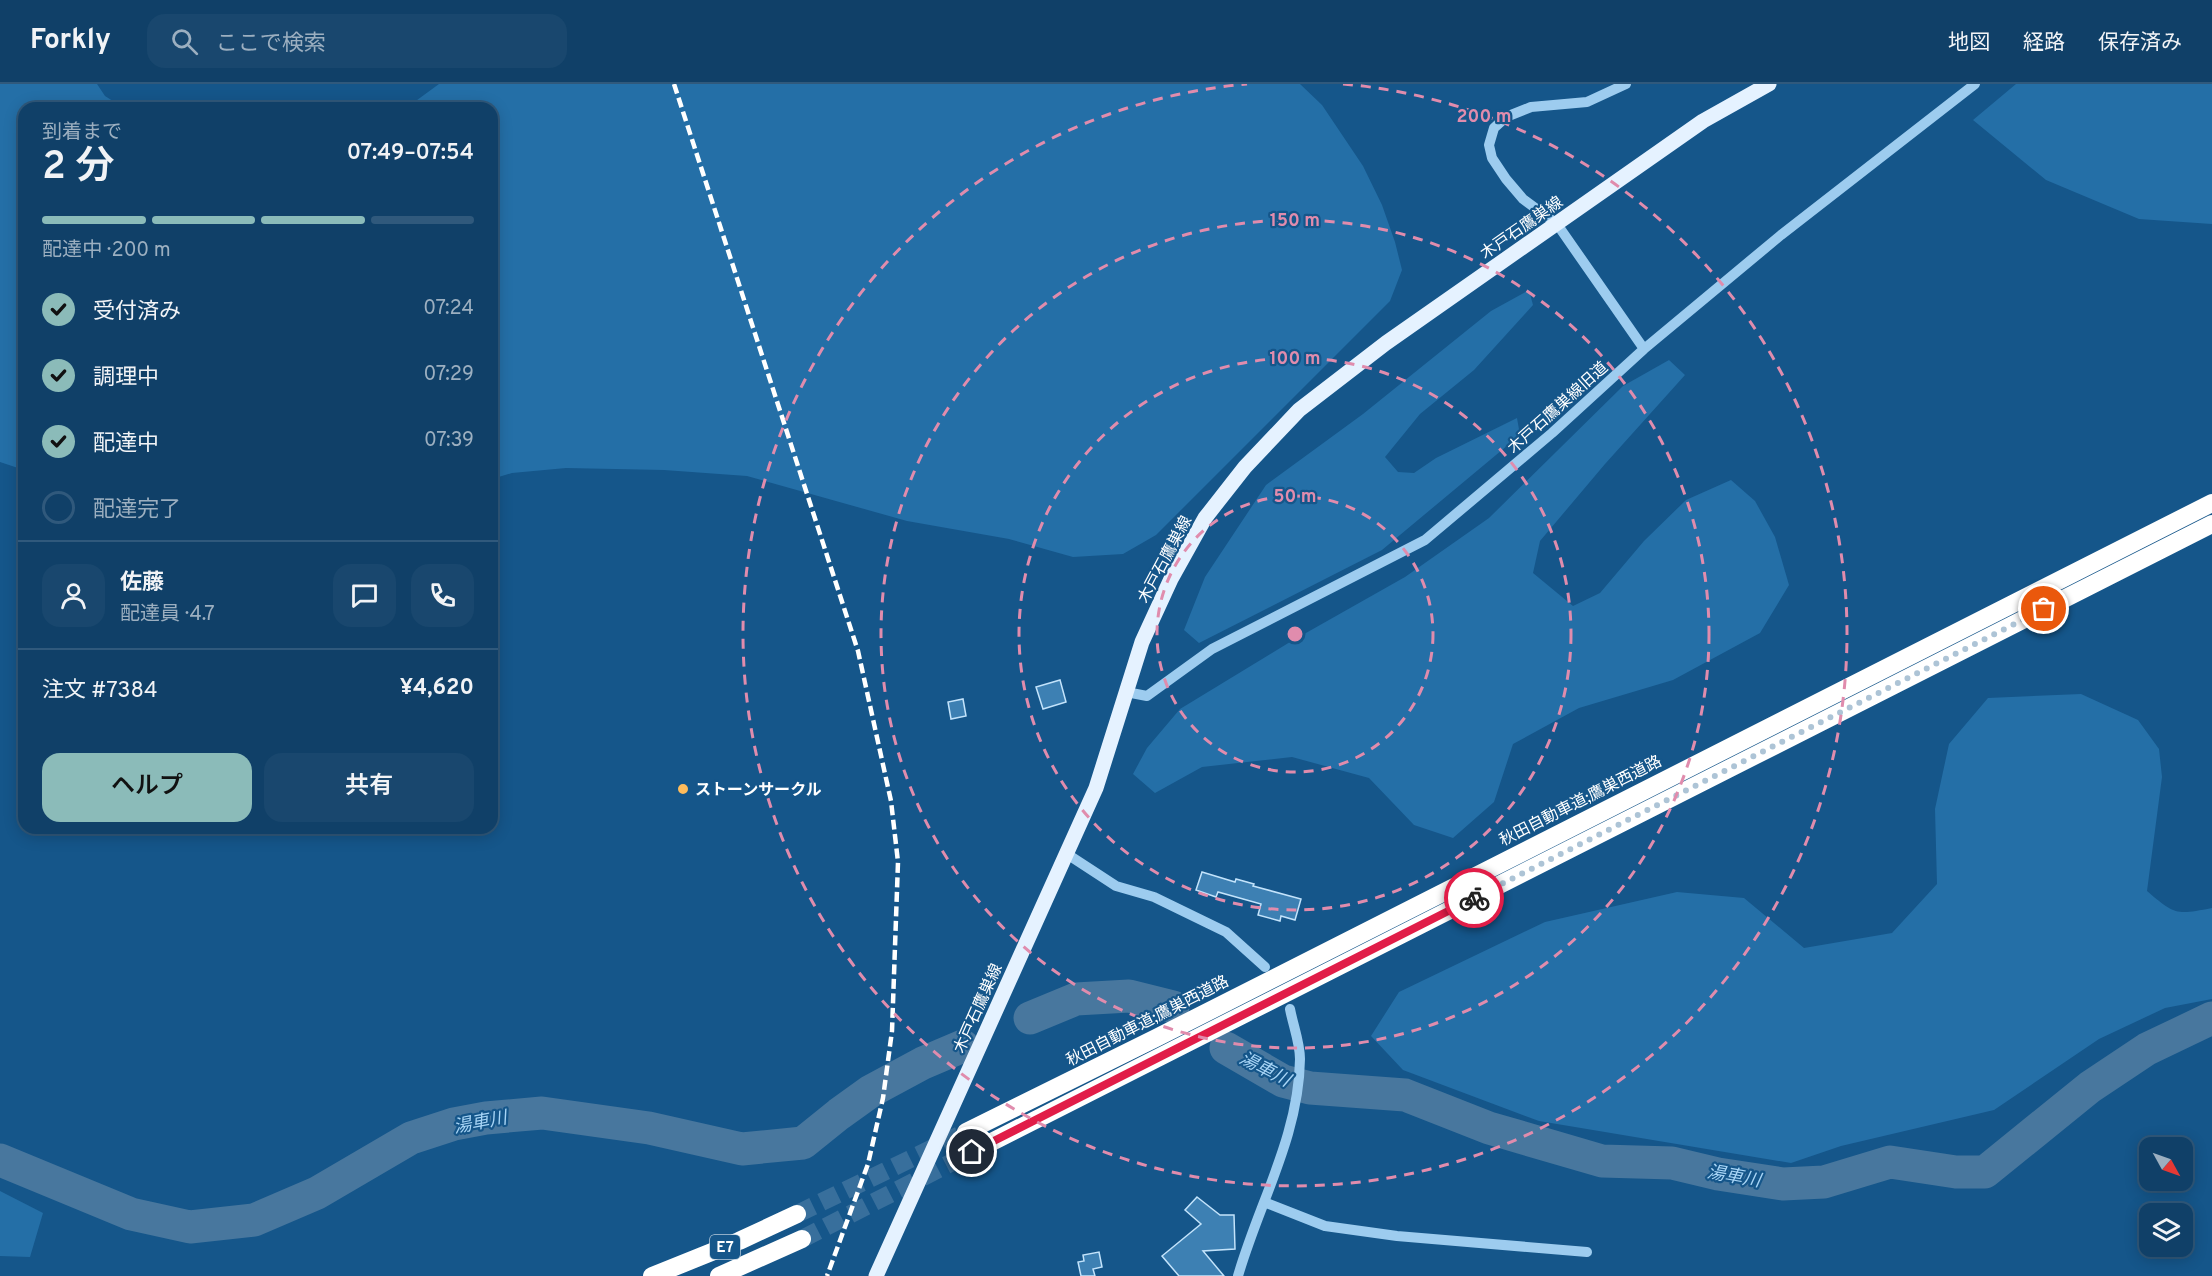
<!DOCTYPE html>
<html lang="ja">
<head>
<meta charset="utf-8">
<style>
  body { margin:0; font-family:Overpass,"Noto Sans JP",sans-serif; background:#19476e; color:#f1f3f6; height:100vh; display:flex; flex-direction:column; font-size:22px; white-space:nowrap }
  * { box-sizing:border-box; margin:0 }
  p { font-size:20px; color:#9cafc0 }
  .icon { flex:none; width:33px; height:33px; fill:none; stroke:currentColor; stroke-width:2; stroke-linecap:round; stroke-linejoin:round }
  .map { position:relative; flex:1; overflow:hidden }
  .sheet { position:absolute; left:18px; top:18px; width:480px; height:732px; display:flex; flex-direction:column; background:#104068; border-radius:18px; box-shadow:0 3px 15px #0003,0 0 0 2px #30597c }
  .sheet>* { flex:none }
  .needle { width:39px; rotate:130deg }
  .fabs { position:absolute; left:2139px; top:1053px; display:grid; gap:12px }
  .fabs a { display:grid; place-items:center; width:54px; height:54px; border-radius:12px; background:#104068; box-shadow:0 3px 15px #0003,0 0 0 2px #30597c; font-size:30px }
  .pin { position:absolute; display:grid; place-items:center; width:51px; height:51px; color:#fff; margin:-26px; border:3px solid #fff; border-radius:50%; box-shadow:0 2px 6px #0007 }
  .courier { position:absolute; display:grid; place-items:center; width:60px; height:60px; margin:-30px; border:4px solid #e11d48; border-radius:50%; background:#fff; color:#222; box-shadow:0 2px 8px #0007 }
  .summary em { font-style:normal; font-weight:600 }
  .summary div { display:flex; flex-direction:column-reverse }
  .summary { display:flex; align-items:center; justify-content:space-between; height:102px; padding:0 24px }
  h1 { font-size:39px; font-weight:600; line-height:45px }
  .bar { display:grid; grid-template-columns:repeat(4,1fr); gap:9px 6px; align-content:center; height:72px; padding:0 24px }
  .bar i { height:8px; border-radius:4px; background:#30597c }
  .bar .on { background:#8bbbb9 }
  .bar p { grid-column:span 4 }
  .line { display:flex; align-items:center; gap:15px; padding:0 24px; border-top:2px solid #30597c }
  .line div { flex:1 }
  .round { display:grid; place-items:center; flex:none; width:63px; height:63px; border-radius:18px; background:#19476e }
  ol { padding:0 24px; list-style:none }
  li { display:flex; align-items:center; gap:18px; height:66px }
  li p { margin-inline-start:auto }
  li .icon { padding:6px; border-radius:50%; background:#8bbbb9; color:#111; stroke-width:4 }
  li:last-child { color:#9cafc0 }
  li i { width:33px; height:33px; border:3px solid #30597c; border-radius:50% }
  .button { display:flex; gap:12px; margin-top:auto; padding:12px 24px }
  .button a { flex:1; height:69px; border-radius:18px; background:#8bbbb9; color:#111; font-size:24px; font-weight:600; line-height:69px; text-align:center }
  .button a+a { background:#19476e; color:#f1f3f6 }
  header { display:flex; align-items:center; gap:36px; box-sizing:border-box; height:84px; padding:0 30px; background:#104068; border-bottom:2px solid #30597c }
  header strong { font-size:28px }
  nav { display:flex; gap:33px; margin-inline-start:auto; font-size:21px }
  .search { width:420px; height:54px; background:#19476e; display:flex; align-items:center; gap:15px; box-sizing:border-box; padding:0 21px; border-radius:18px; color:#9cafc0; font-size:22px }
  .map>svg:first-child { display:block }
  .green { fill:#246fa7 }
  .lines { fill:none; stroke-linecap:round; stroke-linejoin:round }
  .river { stroke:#48779e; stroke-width:33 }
  .building { fill:#3d80b3; stroke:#c3e3fb; stroke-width:1.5 }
  .highway-tunnel { stroke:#386f9c; stroke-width:18; stroke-dasharray:18 9; stroke-linecap:butt }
  .minor { stroke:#9dccef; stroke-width:10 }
  .major { stroke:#e5f2ff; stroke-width:15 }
  .highway { stroke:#fff; stroke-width:18 }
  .rail { stroke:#fff; stroke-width:4.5; stroke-dasharray:10 4.5; stroke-linecap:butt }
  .done { stroke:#adc4d6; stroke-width:6; stroke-dasharray:0 10.8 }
  .route { stroke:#e11d48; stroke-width:8 }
  .ring { fill:none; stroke:#e08cad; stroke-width:3; stroke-dasharray:10 8 }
  .poi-dot { fill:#ffbc5b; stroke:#15568a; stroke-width:2 }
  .labels { text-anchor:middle; stroke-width:4.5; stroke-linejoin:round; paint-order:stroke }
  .shield { fill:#15568a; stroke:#b9ccdc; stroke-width:1.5 }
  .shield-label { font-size:15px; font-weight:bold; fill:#fff }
  .street-label { font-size:16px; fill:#fff; stroke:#15568a }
  .poi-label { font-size:16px; font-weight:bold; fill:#fff; stroke:#15568a; text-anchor:start }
  .water-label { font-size:18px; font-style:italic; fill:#a8d5f6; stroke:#15568a }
  .centre { fill:#e08cad; stroke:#15568a; stroke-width:3 }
  .ring-label { font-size:18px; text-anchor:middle; font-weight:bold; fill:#e08cad; stroke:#15568a; stroke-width:4.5; stroke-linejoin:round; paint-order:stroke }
</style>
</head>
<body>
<header>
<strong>Forkly</strong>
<div class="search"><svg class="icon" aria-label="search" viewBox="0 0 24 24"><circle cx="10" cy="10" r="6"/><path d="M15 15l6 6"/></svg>ここで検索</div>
<nav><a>地図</a><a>経路</a><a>保存済み</a></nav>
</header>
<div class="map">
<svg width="2212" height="1192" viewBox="0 0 2212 1192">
  <rect width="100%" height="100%" fill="#15568a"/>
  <path class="green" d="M0,0H97L105,12L124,24H24V386L0,378Z
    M439,0H1300L1322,21L1363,82L1382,121L1395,158L1402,186L1390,217L1156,451L1123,470L1073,473L1009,455L907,437L747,392L664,386L566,384L512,389L492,395V24H403L413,19Z
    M2016,0H2212V140L2139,135L2046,96L1973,36Z
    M1529,206L1533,221L1474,286L1420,330L1385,373L1398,388L1414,389L1436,374L1517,334L1520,351L1382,466L1199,559L1184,546L1205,493L1266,401L1363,330L1491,227Z
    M1669,276L1685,291L1605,380L1540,457L1533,489L1573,522L1600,509L1644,457L1686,416L1731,396L1755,417L1775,453L1789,501L1760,549L1673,596L1579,624L1513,660L1494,718L1453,754L1414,741L1369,694L1292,673L1202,683L1155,709L1133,690L1147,664L1180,625L1290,558L1405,493L1489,434L1623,302Z
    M2081,610L2138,636L2159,665L2162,693L2147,807C2175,831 2176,831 2212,824V915L2165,924L2099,955L1994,1026L1841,1062L1791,1079L1539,1037L1403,986L1371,952L1399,908L1545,838L1677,808L1744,814L1804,864L1892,849L1937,800L1935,725L1949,660L1988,614Z
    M0,1107L43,1129L30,1173L0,1172Z"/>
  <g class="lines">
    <path class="river" d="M1030,934L1076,915L1129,912L1173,923
      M1226,964L1283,997L1310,1004L1405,1011L1489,1044L1602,1077L1672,1079L1718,1090L1783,1100L1824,1098L1890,1078L1956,1088H1985L2090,1003L2147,965L2212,934
      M0,1076L131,1130L190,1143L254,1136L317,1109L411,1054L454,1040L486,1034L542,1029L649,1044L742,1065L803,1059L839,1030L871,1007L923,979L963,962"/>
  </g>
  <path class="building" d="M1060,596L1066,618L1043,625L1036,603Z
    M963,615L966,632L951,635L948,618Z
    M1202,788L1235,798L1236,795L1254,800L1253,802L1301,815L1295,836L1281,832L1280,837L1258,831L1261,820L1218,808L1216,813L1196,806Z
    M1197,1113L1220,1131H1234L1235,1165L1203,1167L1224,1192H1179L1162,1172L1201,1140L1185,1126Z
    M1099,1168L1102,1183L1093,1185L1095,1192H1081L1078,1178L1084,1177L1083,1171Z"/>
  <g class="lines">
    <path class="highway-tunnel" d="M797,1130L966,1048
      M802,1155L972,1068"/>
    <path class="minor" d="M1626,0L1587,18L1531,23L1506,33L1494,44L1489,61L1492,74L1506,95L1523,115L1557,140L1644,265
      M1126,608L1147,612L1212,565L1425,456L1552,349L1644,265L1781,151L1975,0
      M1067,770L1116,802L1154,813L1226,848L1265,883
      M1264,1118L1325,1142L1397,1152L1587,1168
      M1238,1192C1259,1119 1299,1052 1300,975C1300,959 1293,941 1290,925"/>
    <path class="major" d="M876,1192L1096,704L1142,558L1171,495L1205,434L1245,383L1299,326L1386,259L1703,37L1769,0"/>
    <path class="highway" d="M966,1048L1156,954L2212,419
      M972,1068L2212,440
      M652,1192L739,1157L797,1130
      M719,1192L802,1155"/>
    <path class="rail" d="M674,0L858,567L891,717L898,778L892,947L883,1014L868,1080L827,1192"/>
  </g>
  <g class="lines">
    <path class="done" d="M1474,814L2044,525"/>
    <path class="route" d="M972,1068L1474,814"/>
  </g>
  <g class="ring">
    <circle cx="1295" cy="550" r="138"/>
    <circle cx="1295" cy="550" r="276"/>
    <circle cx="1295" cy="550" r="414"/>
    <path d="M1343 0A552 552 0 1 1 1247 0"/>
  </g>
  <circle class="poi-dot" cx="683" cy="705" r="6"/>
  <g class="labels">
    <rect class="shield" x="710" y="1151" width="30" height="24" rx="4.5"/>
    <g class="shield-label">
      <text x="725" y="1168">E7</text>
    </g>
    <g class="street-label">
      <text transform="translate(1521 143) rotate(-35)" y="6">木戸石鷹巣線</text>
      <text transform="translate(1557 323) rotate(-42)" y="6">木戸石鷹巣線旧道</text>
      <text transform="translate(1164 475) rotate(-62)" y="6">木戸石鷹巣線</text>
      <text transform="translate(1580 716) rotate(-27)" y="6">秋田自動車道;鷹巣西道路</text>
      <text transform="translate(977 924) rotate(-66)" y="6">木戸石鷹巣線</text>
      <text transform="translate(1147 936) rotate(-27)" y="6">秋田自動車道;鷹巣西道路</text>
    </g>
    <g class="poi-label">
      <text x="695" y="711">ストーンサークル</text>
    </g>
    <g class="water-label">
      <text transform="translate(1265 985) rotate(27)" y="6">湯車川</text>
      <text transform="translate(480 1038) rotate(-11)" y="6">湯車川</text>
      <text transform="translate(1734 1092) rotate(10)" y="6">湯車川</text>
    </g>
  </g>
  <circle cx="1295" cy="550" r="9" class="centre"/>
  <g class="ring-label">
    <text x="1484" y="38">200 m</text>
    <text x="1295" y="142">150 m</text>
    <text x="1295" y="280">100 m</text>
    <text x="1295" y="418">50 m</text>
  </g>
</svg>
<div class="fabs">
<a><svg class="needle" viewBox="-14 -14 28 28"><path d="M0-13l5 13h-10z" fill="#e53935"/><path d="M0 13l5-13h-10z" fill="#9cafc0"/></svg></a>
<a><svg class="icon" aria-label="layers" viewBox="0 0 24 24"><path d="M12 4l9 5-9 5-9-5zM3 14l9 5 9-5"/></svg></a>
</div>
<div class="pin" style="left:2044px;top:525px;background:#ea580c"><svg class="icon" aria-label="bag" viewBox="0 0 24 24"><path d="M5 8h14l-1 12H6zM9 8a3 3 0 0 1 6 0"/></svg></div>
<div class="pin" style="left:972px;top:1068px;background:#1f2937"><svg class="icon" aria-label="home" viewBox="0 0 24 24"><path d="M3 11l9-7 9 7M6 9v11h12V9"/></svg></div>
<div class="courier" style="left:1474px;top:814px"><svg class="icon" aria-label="bike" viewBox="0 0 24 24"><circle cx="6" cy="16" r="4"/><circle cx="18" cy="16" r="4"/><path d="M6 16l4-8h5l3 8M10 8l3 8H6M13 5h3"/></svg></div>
<section class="sheet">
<div class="summary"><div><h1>2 分</h1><p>到着まで</p></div><em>07:49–07:54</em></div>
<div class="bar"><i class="on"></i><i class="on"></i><i class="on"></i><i></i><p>配達中 · 200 m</p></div>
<ol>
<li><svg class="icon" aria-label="check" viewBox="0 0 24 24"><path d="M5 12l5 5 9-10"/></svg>受付済み<p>07:24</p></li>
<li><svg class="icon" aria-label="check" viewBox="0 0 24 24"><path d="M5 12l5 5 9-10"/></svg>調理中<p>07:29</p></li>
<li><svg class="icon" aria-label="check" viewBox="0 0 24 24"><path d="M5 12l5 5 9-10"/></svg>配達中<p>07:39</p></li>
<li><i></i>配達完了</li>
</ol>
<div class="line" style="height:108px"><a class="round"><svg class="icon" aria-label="person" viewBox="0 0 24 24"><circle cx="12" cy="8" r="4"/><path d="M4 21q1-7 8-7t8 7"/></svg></a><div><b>佐藤</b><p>配達員 · 4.7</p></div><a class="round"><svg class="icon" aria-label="chat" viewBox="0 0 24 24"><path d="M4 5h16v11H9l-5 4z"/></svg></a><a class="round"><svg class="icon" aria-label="phone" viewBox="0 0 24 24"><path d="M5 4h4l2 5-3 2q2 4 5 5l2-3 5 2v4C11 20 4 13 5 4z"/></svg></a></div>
<div class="line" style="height:78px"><div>注文 #7384</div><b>¥4,620</b></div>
<div class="button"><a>ヘルプ</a><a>共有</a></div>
</section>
</div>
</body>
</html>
